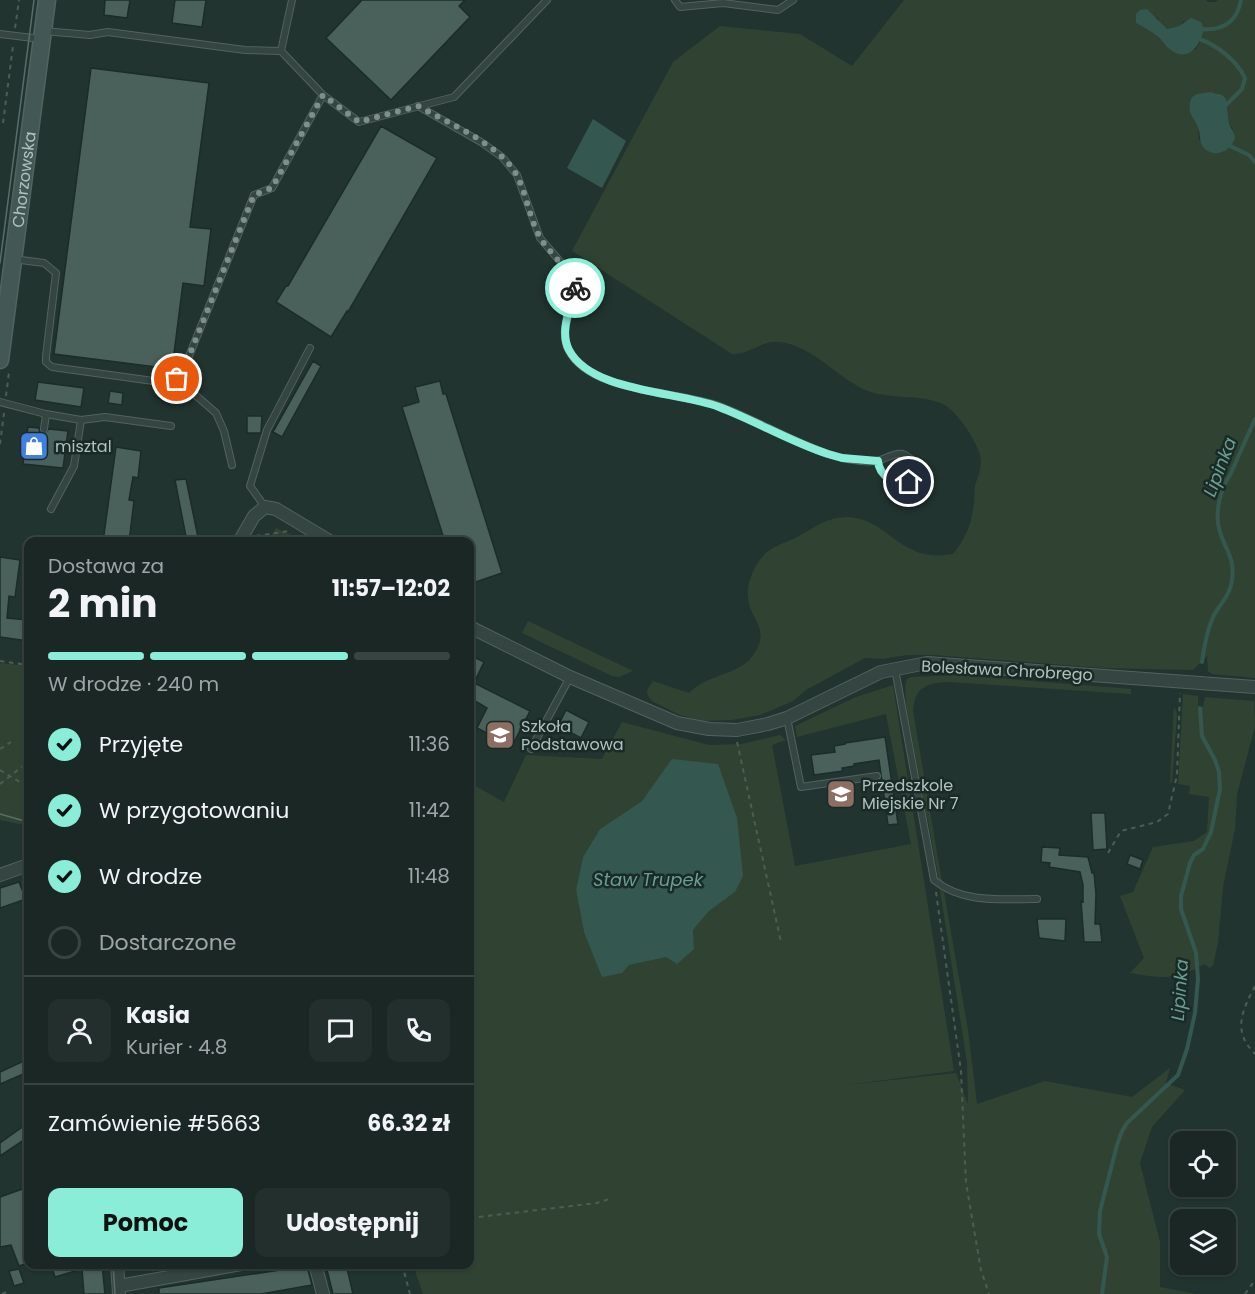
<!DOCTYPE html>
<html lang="pl">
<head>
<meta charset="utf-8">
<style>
  body { margin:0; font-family:Poppins,sans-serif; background:#232f2c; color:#f1f3f6; height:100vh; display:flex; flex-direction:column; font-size:22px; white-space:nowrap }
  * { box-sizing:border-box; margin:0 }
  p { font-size:20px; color:#9fa5a6 }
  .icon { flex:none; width:33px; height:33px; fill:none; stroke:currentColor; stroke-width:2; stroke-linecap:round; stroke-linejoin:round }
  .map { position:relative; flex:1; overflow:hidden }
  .sheet { position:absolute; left:24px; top:537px; width:450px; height:732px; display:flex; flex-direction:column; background:#1a2724; border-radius:12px; box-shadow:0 2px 4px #0004,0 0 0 2px #384441 }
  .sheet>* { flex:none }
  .controls { position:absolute; left:1170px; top:1131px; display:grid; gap:12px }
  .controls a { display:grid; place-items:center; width:66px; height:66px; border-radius:12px; background:#1a2724; box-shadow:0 2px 4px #0004,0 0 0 2px #384441; font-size:30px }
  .pin { position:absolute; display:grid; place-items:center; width:51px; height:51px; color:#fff; margin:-26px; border:3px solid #fff; border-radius:50%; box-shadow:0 2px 6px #0007 }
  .courier { position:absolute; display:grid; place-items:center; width:60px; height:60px; margin:-30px; border:4px solid #89edd7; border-radius:50%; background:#fff; color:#222; box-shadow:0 2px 8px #0007 }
  .overview em { font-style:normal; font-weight:700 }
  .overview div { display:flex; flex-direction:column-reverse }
  .overview { display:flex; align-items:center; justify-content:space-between; height:102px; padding:0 24px }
  h1 { font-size:39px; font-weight:700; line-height:45px }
  .bar { display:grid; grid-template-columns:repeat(4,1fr); gap:9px 6px; align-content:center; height:72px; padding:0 24px }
  .bar i { height:8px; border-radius:4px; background:#384441 }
  .bar .current { background:#89edd7 }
  .bar p { grid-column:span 4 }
  .line { display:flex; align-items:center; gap:15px; padding:0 24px; border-top:2px solid #384441 }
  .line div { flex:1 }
  .round { display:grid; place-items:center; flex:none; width:63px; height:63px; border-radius:12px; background:#232f2c }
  ol { padding:0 24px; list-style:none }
  li { display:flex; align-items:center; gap:18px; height:66px }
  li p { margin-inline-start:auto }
  li .icon { padding:6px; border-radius:50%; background:#89edd7; color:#111; stroke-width:4 }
  li:last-child { color:#9fa5a6 }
  li i { width:33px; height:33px; border:3px solid #384441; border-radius:50% }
  .action { display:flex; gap:12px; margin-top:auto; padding:12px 24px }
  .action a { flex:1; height:69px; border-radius:12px; background:#89edd7; color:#111; font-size:24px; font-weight:700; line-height:69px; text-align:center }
  .action a+a { background:#232f2c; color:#f1f3f6 }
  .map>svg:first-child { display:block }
  .green { fill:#304332; fill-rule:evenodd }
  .water { fill:#34584f }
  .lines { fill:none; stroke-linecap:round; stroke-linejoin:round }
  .stream { stroke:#34584f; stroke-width:4 }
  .building { fill:#4a605b; stroke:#1c2c28; stroke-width:1.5 }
  .lane-casing { stroke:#52635f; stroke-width:8 }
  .street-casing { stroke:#52635f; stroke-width:14 }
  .secondary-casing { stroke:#52635f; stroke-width:19 }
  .path { stroke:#4c5e52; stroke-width:2; stroke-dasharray:4.5 4.5; stroke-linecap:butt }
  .lane { stroke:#354541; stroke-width:6 }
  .street { stroke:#354541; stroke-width:12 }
  .secondary { stroke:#435854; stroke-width:16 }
  .tram { stroke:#596e69; stroke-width:1.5 }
  .done { stroke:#7e908c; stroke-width:6; stroke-dasharray:0 10.8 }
  .route { stroke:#89edd7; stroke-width:8 }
  .labels { text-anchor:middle; stroke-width:5; stroke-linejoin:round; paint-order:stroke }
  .street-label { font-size:16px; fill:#afc2be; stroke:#1a2a26 }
  .poi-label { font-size:16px; fill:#afc2be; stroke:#1a2a26; text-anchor:start }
  .water-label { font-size:18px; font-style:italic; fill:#6b9e91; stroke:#1a2a26 }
</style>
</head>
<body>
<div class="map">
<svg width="1255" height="1294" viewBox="0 0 1255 1294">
  <rect width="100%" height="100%" fill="#223430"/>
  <path class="green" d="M904,0H1206L1208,2H1215L1218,0H1255V678L1212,674L1208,671L1207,656L1193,670L1103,668L934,655H907L882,659L865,658L806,690L793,701L760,715L732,720L702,721L680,715L652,701L648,696L647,690L653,681L689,693C708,673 740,676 754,654C771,628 750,620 748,598C746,583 755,563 766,553C775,545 788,542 799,536C814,527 830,516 849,517C890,520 900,564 953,554C964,541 971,526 973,509C975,502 974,494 975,486C978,476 983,466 980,455C976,440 957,411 943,404C918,393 890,401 863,389C835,375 811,345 779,342C761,340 750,355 732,354L572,251L673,62L720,26L800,34L852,66ZM1157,17L1162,26L1167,29L1179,26L1184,21L1202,39L1195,50L1165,45L1156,35L1136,23ZM1202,93H1216L1226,99L1229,124L1233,129L1199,140L1198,127Z
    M276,528L304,541H268Z
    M528,621L633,671L619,677L612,676L522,633Z
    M0,663L28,666V826L0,820Z
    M959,675L1131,689V694L948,682C926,683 915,687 913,711L942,882L939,880L906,705L905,686L907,679L911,677Z
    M893,685L954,1071L846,1085L956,1073L968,1104L967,1062L940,890L944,892L968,1030L977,1104L1045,1081L1132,1097L1170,1068L1166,1083L1185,1090L1152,1127L1140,1163L1160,1242V1287L1197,1294H423L413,1265L470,1264V1226L476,1224L474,1216H470V783L504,802L526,755L602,759L622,722L709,745L742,744L780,735L786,740L772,745L795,866L911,844L886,714L797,737L795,726L856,697ZM672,760L735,892L709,911L693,930L694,949L629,965L584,932L576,890L583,857L600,829L642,801Z
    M1183,694L1198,696V707H1203L1205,697L1254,701L1255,727L1237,794L1235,829L1223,887L1218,943L1213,965L1210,968L1204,964C1177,981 1160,978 1130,973L1144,958L1120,896L1133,892L1153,847L1194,841L1207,832L1209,797L1189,794L1190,786L1178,784Z
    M1174,706L1177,714L1172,783L1170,782Z"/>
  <path class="water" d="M1147,9L1167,29L1179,26L1191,18L1201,22L1204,29C1200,45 1189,63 1171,50C1165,46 1162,40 1157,36C1151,31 1143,27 1136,23V14L1140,10Z
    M1210,92L1222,95L1226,99L1229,124L1235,136C1234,150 1214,160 1203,147C1199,141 1201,135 1198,128C1197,122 1191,117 1190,111C1189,106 1190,101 1192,97L1197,94Z
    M593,119L626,141L602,188L567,168Z
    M672,759L718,764L737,818L743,876L735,892L709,911L693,930L694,949L677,964L666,957L629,965L622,973L602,977L584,932L576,890L583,857L600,829L642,801Z"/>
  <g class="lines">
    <path class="stream" d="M1201,29C1223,31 1237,22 1241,0
      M1199,39C1217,45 1237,61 1245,78L1242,89L1225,106
      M1230,146L1249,155L1255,162
      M1202,662C1204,647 1207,631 1213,617C1219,605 1231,594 1232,580C1235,558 1226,551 1220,532C1214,514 1220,490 1230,475L1255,419
      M1102,1294L1107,1257L1099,1234L1100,1211L1117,1145L1122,1131L1127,1123L1178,1075L1187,1049L1195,1013L1198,979L1196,953L1181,909V896L1190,863L1194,855L1203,849L1211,832L1220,789L1219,772L1215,760L1202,736L1200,708"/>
  </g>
  <path class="building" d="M105,0H130L127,18L104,15Z
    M175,0H206L202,27L172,23Z
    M362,0H465L459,6L470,17L391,100L326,38Z
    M91,68L209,83L190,227L211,229L204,286L183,283L172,369L54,354Z
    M381,126L437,158L348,312L347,311L331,337L276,302L286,286H288Z
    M313,361L321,366L282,437L273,432Z
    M440,381L443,394H446L502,573L470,584V542H445L402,407L419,402L415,387Z
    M38,382L84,388L81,407L35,400Z
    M110,391L123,393L122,405L108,403Z
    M247,416H262L261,433H247Z
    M28,427L39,428L40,433L44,434L49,429L68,431L63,468L23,464Z
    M116,447L141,451L138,478L133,477L129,500L134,501L129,542H103Z
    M186,479L199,542H187L175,480Z
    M0,557L20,560L15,597L9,596L7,618L28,620V641L0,637Z
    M470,655L484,662L474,683L530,711L512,746L477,728L487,708L470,698Z
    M566,710L589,722L581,738L558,726Z
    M885,737L898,824L888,825L879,760L854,764V766L842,768L843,771L814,775L811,755L835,752L834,746L845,744V743Z
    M1091,813H1105L1107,849L1093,850Z
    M1042,847L1060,848L1059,855L1088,857L1092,873H1094L1096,894L1095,924H1100L1102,942H1084L1081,901L1083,902V885L1080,872L1049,867L1050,863L1041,862Z
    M1130,855L1143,860L1140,869L1127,864Z
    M19,882L26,899L0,908V888Z
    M1037,919H1066L1065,941L1039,938Z
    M28,1059V1072L0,1084V1072Z
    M28,1123V1137L0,1156V1143Z
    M28,1187V1263L19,1266L11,1245L0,1247V1197Z
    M51,1264H102L105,1294H84L82,1269L55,1277Z
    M331,1264H346L353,1294H333L326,1266Z
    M307,1266L312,1285L261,1294H159V1288Z
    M19,1269L24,1283L14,1286L9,1271Z"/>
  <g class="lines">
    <g class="lane-casing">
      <path id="lane" d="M675,0L680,7L723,3L778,10L793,0
        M43,31L90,35L108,32L245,50L281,51L323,95L359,122L454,97L547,0
        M0,34L41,39
        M281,51L292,0
        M418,106L481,142L502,157L517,175L540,238L570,273C583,301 556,323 568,349C589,393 678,391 719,406C756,420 791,441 828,454C843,458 860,463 876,461C885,460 893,452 903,454C910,456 912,461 915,467L909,482C896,487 879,475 878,461
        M13,259L44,263L56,273L46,356V362L52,367L168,383L177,379L183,371L254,195L272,188L323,95
        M177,379L216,413L224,431L232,465
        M0,402L46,414L81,420L105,417L171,426
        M44,429L46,414
        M265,507L250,486L267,430L310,348
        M51,509L74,466L81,420
        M895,669L934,880C963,904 1002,899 1037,899
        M787,718L801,787L877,776
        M531,749L570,677"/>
    </g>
    <g class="street-casing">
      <path id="street" d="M239,542L254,516L265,507L276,509L331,542
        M470,627L570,677L677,723L709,729L737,730L768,724L787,718L881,672L927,663L1255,687
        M0,875L28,865
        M117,1264L119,1294
        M315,1264L323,1294
        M119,1286L241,1264"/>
    </g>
    <g class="secondary-casing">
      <g id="secondary">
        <path id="s1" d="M0,360L47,0"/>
      </g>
    </g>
    <path class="path" d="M15,28L19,0
      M3,123L13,46
      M6,396L9,372
      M0,444L4,413
      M256,536L289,531
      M0,661L28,665
      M737,742L781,942
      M0,749L11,742
      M0,770L28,787
      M0,784L28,762
      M1108,853L1121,831L1157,822L1168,814L1177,775L1180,693
      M936,892L961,1071L966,1183L981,1270L989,1294
      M1255,986C1242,1011 1232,1031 1255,1054
      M470,1218L597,1203L609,1199
      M402,1264L410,1294
      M2,1294L9,1291
      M1245,1294L1255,1280"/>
    <use href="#lane" class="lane"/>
    <use href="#street" class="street"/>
    <use href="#secondary" class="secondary"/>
    <path class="tram" d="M0,263L34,0
      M0,814L28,822
      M113,1264L115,1294"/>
  </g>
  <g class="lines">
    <path class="done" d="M177,379L183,371L254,195L272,188L323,95L359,122L418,106C448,123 499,144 516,174C527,194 529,219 541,239C552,256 569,268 575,288"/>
    <path class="route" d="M575,288C571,307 559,331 569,350C592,393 678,391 719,407C756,421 791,442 828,454L842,458L878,461C879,475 896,487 909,482"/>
  </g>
  <defs>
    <g id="shop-square" transform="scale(1.5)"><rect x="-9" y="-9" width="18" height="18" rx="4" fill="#3f7fe0" stroke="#1a2a26"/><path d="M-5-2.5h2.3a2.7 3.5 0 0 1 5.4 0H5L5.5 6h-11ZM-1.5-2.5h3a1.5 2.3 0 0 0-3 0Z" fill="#fff"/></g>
    <g id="school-square" transform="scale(1.5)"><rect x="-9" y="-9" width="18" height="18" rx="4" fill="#8d6e63" stroke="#1a2a26"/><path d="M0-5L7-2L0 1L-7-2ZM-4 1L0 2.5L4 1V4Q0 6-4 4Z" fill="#fff"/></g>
  </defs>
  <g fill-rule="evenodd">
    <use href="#shop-square" x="34" y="446"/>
    <use href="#school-square" x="500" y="735"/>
    <use href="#school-square" x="841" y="794"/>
  </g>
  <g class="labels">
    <g class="street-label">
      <text dy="6" stroke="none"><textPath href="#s1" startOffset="182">Chorzowska</textPath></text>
      <text transform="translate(1007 670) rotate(3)" y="6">Bolesława Chrobrego</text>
    </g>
    <g class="poi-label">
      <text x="55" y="452">misztal</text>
      <text x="521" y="732">Szkoła<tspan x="521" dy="18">Podstawowa</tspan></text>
      <text x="862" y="791">Przedszkole<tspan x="862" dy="18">Miejskie Nr 7</tspan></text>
    </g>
    <g class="water-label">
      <text transform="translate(1220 467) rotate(-69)" y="6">Lipinka</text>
      <text x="648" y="886">Staw Trupek</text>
      <text transform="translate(1180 990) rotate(-86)" y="6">Lipinka</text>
    </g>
  </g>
</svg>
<div class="controls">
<a><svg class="icon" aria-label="locate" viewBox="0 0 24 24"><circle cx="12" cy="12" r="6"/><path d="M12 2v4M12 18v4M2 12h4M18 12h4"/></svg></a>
<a><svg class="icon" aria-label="layers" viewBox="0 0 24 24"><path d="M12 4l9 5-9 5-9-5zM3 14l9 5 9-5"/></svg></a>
</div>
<div class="pin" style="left:177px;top:379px;background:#ea580c"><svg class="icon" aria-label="bag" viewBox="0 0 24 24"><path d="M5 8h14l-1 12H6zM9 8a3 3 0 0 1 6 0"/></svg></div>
<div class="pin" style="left:909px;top:482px;background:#1f2937"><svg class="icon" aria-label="home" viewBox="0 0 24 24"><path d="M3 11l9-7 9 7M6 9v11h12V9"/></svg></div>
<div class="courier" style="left:575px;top:288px"><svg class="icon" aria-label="bike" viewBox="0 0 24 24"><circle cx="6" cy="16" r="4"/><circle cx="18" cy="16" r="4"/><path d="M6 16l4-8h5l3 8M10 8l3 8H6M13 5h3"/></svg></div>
<section class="sheet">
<div class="overview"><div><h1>2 min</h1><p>Dostawa za</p></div><em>11:57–12:02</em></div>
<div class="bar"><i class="current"></i><i class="current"></i><i class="current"></i><i></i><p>W drodze · 240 m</p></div>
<ol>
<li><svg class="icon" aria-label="check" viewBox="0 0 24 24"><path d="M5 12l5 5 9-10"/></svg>Przyjęte<p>11:36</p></li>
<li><svg class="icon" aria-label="check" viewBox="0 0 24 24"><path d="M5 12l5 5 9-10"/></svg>W przygotowaniu<p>11:42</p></li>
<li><svg class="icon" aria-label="check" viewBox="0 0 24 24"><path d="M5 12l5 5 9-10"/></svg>W drodze<p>11:48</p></li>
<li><i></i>Dostarczone</li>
</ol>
<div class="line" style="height:108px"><a class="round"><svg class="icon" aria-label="person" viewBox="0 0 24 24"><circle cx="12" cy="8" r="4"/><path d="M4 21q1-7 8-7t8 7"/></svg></a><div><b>Kasia</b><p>Kurier · 4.8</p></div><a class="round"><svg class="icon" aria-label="chat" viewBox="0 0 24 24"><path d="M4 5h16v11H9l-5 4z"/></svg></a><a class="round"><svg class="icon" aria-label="phone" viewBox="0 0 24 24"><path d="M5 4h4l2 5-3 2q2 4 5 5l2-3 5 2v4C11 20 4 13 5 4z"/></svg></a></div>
<div class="line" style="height:78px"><div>Zamówienie #5663</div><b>66.32 zł</b></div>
<div class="action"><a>Pomoc</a><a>Udostępnij</a></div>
</section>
</div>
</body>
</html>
